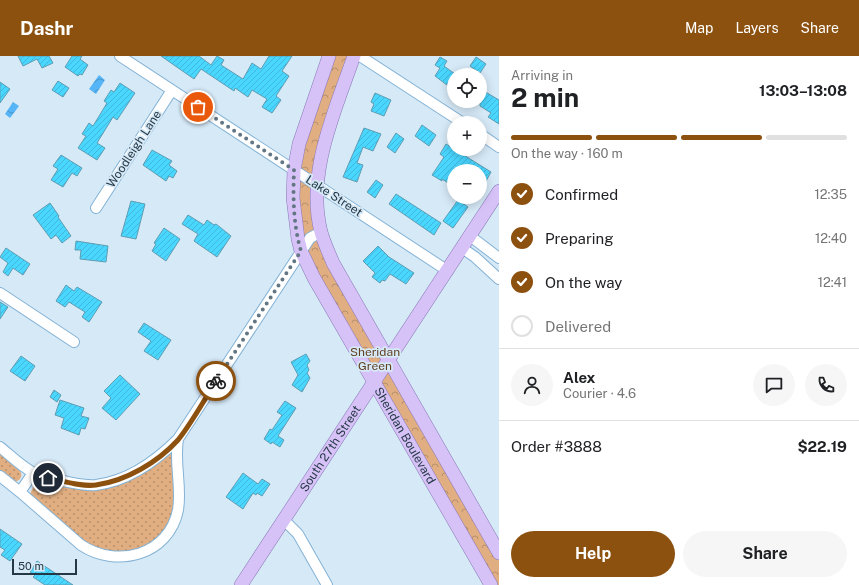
<!DOCTYPE html>
<html lang="en">
<head>
<meta charset="utf-8">
<style>
  body { margin:0; font-family:"Public Sans",sans-serif; background:#f6f6f6; color:#202124; height:100vh; display:flex; flex-direction:column; font-size:15px; white-space:nowrap }
  * { box-sizing:border-box; margin:0 }
  p { font-size:13px; color:#757577 }
  .icon { flex:none; width:22px; height:22px; fill:none; stroke:currentColor; stroke-width:2; stroke-linecap:round; stroke-linejoin:round }
  .map { position:relative; flex:1; overflow:hidden }
  .panel { display:flex; flex-direction:column; background:#fff; width:360px }
  .panel>* { flex:none }
  .fabs { position:absolute; left:447px; top:12px; display:grid; gap:8px }
  .fabs a { display:grid; place-items:center; width:40px; height:40px; border-radius:50%; background:#fff; box-shadow:0 2px 10px #0003; font-size:20px }
  .scale { position:absolute; left:12px; bottom:10px; width:65px; box-sizing:border-box; padding-left:4px; border:2px solid #243846; border-top:0; font-size:11px; line-height:14px; white-space:nowrap; color:#243846; -webkit-text-stroke:3px #d6e9f7; paint-order:stroke }
  .pin { position:absolute; display:grid; place-items:center; width:34px; height:34px; color:#fff; margin:-17px; border:2px solid #fff; border-radius:50%; box-shadow:0 1px 4px #0007 }
  .courier { position:absolute; display:grid; place-items:center; width:40px; height:40px; margin:-20px; border:3px solid #8d510f; border-radius:50%; background:#fff; color:#222; box-shadow:0 1px 5px #0007 }
  .overview em { font-style:normal; font-weight:700 }
  .overview div { display:flex; flex-direction:column-reverse }
  .overview { display:flex; align-items:center; justify-content:space-between; height:68px; padding:0 12px }
  h1 { font-size:26px; font-weight:700; line-height:30px }
  .bar { display:grid; grid-template-columns:repeat(4,1fr); gap:6px 4px; align-content:center; height:48px; padding:0 12px }
  .bar i { height:5px; border-radius:3px; background:#e0e0e0 }
  .bar .active { background:#8d510f }
  .bar p { grid-column:span 4 }
  .line { display:flex; align-items:center; gap:10px; padding:0 12px; border-top:1px solid #e0e0e0 }
  .line div { flex:1 }
  .round { display:grid; place-items:center; flex:none; width:42px; height:42px; border-radius:21px; background:#f6f6f6 }
  ol { padding:0 12px; list-style:none }
  li { display:flex; align-items:center; gap:12px; height:44px }
  li p { margin-inline-start:auto }
  li .icon { padding:4px; border-radius:50%; background:#8d510f; color:#fff; stroke-width:4 }
  li:last-child { color:#757577 }
  li i { width:22px; height:22px; border:2px solid #e0e0e0; border-radius:50% }
  .primary-button { display:flex; gap:8px; margin-top:auto; padding:8px 12px }
  .primary-button a { flex:1; height:46px; border-radius:24px; background:#8d510f; color:#fff; font-size:16px; font-weight:700; line-height:46px; text-align:center }
  .primary-button a+a { background:#f6f6f6; color:#202124 }
  header { display:flex; align-items:center; gap:24px; box-sizing:border-box; height:56px; padding:0 20px; background:#8d510f; color:#fff }
  header strong { font-size:19px }
  nav { display:flex; gap:22px; margin-inline-start:auto; font-size:14px }
  main { display:flex; flex:1; min-height:0 }
  .map>svg:first-child { display:block }
  .park { fill:url(#park-crowns) }
  .garden { fill:url(#garden-dots) }
  .water { fill:url(#water-waves) }
  .building { fill:url(#building-hatch); stroke:#5e9db2 }
  .lines { fill:none; stroke-linecap:round; stroke-linejoin:round }
  .minor-casing { stroke:#83b2d5; stroke-width:12 }
  .major-casing { stroke:#8778b6; stroke-width:14 }
  .minor { stroke:#fff; stroke-width:10 }
  .major { stroke:#d7c2f7; stroke-width:13 }
  .done { stroke:#627684; stroke-width:4; stroke-dasharray:0 7.2 }
  .route { stroke:#8d510f; stroke-width:5 }
  .labels { text-anchor:middle; stroke-width:3.5; stroke-linejoin:round; paint-order:stroke }
  .street-label { font-size:12px; fill:#243846; stroke:#d6e9f7 }
  .park-label { font-size:12px; fill:#613f21; stroke:#d6e9f7 }
</style>
</head>
<body>
<header>
<strong>Dashr</strong>
<nav><a>Map</a><a>Layers</a><a>Share</a></nav>
</header>
<main>
<div class="map">
<svg width="499" height="529" viewBox="0 0 499 529">
  <defs>
    <pattern id="park-crowns" width="20" height="18" patternUnits="userSpaceOnUse"><rect width="20" height="18" fill="#e1ae82"/><path d="M2 6a3 3 0 1 1 6 0M12 15a3 3 0 1 1 6 0" fill="none" stroke="#b68f6c"/></pattern>
    <pattern id="garden-dots" width="8" height="8" patternUnits="userSpaceOnUse"><rect width="8" height="8" fill="#e1ae82"/><path d="M2 2h.1M6 6h.1" fill="none" stroke="#b68f6c" stroke-width="1.8" stroke-linecap="round"/></pattern>
    <pattern id="water-waves" width="16" height="10" patternUnits="userSpaceOnUse"><rect width="16" height="10" fill="#56b5f6"/><path d="M0 5q4-4 8 0t8 0" fill="none" stroke="#4794c9"/></pattern>
    <pattern id="building-hatch" width="6" height="6" patternUnits="userSpaceOnUse"><rect width="6" height="6" fill="#49d6ff"/><path d="M-1 1l2-2M0 6l6-6M5 7l2-2" fill="none" stroke="#40b8dc"/></pattern>
  </defs>
  <rect width="100%" height="100%" fill="#d6e9f7"/>
  <path class="park" d="M329,0H354L323,93L321,176L499,497V529H491L307,208L294,114Z"/>
  <path class="garden" d="M169,397L173,400L176,442L173,458L169,468L160,480L152,488L120,499L91,492L30,438L34,429L37,426L96,432Z
    M0,398L20,415C23,420 21,424 15,426L0,416Z"/>
  <path class="water" d="M99,19L105,24L96,38L89,33Z
    M13,46L19,50L10,62L5,58Z"/>
  <path class="building" d="M18,0H49L53,7L42,12L37,3L23,10Z
    M72,0H82L80,3L88,9L82,19L80,18L78,20L65,11Z
    M161,0H199L211,9L217,0L224,4L221,9L243,23L252,7L261,13L269,0H292L282,15L289,20L276,40L281,44L272,57L262,51L267,43L252,34L248,41L235,32L234,35L201,13L194,23Z
    M440,1L447,5L444,10L455,18L447,29L435,20L440,12L435,9Z
    M476,1L486,8L480,17L470,10Z
    M58,25L69,32L63,41L52,34Z
    M0,26L10,33L0,47Z
    M120,27L135,37L117,64L113,61L97,87L105,92L97,104L78,92L86,80L82,78L89,67L93,70L107,47L104,45L111,34L114,36Z
    M482,34L499,44V68L488,61L491,57L480,50V38Z
    M375,37L391,44L384,60L371,55L374,48L371,46Z
    M422,69L436,79L429,90L415,80Z
    M364,72L381,78L373,95L363,91L357,107L363,109L357,126L343,121Z
    M396,77L404,83L395,97L387,91Z
    M446,88L491,116L485,127L480,124V115H454V122L450,128L442,123V125L432,119L444,101L440,98Z
    M152,94L172,105L169,109L177,115L173,122L169,120L166,125L143,109Z
    M61,99L82,112L77,120L72,117L63,131L51,124L58,113L53,110Z
    M376,124L383,129L375,142L367,136Z
    M396,138L441,167L434,179L389,148Z
    M458,144L468,151L453,172L443,165Z
    M131,145L145,148L136,183L121,180Z
    M50,147L59,160L58,161L71,180L62,187L56,179L51,183L33,159Z
    M188,159L204,169L207,164L214,169L216,168L231,180L217,201L194,185L198,178L182,168Z
    M164,172L180,183L166,205L152,195L156,188L154,187Z
    M76,185L108,190L106,206L80,203L81,194H75Z
    M378,190L389,201L414,217L406,228L390,218L385,225L382,224L380,227L372,221L375,217L363,205Z
    M6,192L30,208L23,219L13,212L8,220L3,216L8,207L0,201Z
    M66,229L74,235L77,231L102,246L89,266L82,261L85,256L69,246L65,251L56,245Z
    M0,246L8,251L0,263Z
    M144,267L171,284L158,304L144,295L151,285L138,276Z
    M306,298L310,305L307,309L309,314L307,317L310,322L302,336L292,329L298,319L291,306Z
    M21,300L35,310L25,325L10,315Z
    M120,319L140,338L116,364L102,352L111,342L104,335Z
    M54,334L61,339L57,346L50,341Z
    M60,344L84,352L81,360L89,362L85,373L81,372L79,379L61,372L64,362L55,359Z
    M285,345L296,352L278,380L284,384L280,391L272,386L271,388L264,383L270,373L272,374L282,359L277,356Z
    M243,417L258,428L262,423L270,428L262,440L257,437L256,439L253,437L243,453L226,441Z
    M0,473L22,488L10,505L1,499L5,494L0,491Z
    M37,505L73,529H45L33,521L35,519L30,516Z"/>
  <g class="lines">
    <g class="minor-casing">
      <path id="minor" d="M120,0L448,215
        M360,0L463,67
        M480,78L499,91
        M96,152L172,34
        M470,180L499,202
        M462,192L475,201L499,223
        M0,237L74,286
        M0,391C11,400 22,411 34,417C42,422 53,423 63,425C74,427 85,430 96,429C128,425 156,405 178,383L310,182L321,176
        M0,420L20,436L81,489C117,513 169,499 178,454C182,431 174,407 178,383
        M20,436L33,417
        M284,464L298,478L327,529"/>
    </g>
    <g class="major-casing">
      <g id="major">
        <path id="s1" d="M329,0L299,88L294,114L293,142L298,183L301,195L314,222L491,529"/>
        <path d="M354,0C335,55 306,117 321,176C324,187 329,197 333,207L499,497"/>
        <path id="s2" d="M241,529L499,135"/>
      </g>
    </g>
    <use href="#minor" class="minor"/>
    <use href="#major" class="major"/>
  </g>
  <g class="lines">
    <path class="done" d="M198,51L294,114C293,141 293,168 301,195L216,325"/>
    <path class="route" d="M48,422C64,425 81,431 96,429C126,425 158,406 178,384C191,368 205,343 216,325"/>
  </g>
  <g class="labels">
    <g class="street-label">
      <text transform="translate(134 93) rotate(-57)" y="4">Woodleigh Lane</text>
      <text transform="translate(334 140) rotate(33)" y="4">Lake Street</text>
      <text dy="4" stroke="none"><textPath href="#s1" startOffset="413">Sheridan Boulevard</textPath></text>
      <text dy="4" stroke="none"><textPath href="#s2" startOffset="163">South 27th Street</textPath></text>
    </g>
    <g class="park-label">
      <text x="375" y="300">Sheridan<tspan x="375" dy="14">Green</tspan></text>
    </g>
  </g>
</svg>
<div class="fabs">
<a><svg class="icon" aria-label="locate" viewBox="0 0 24 24"><circle cx="12" cy="12" r="6"/><path d="M12 2v4M12 18v4M2 12h4M18 12h4"/></svg></a>
<a>+</a>
<a>−</a>
</div>
<div class="scale">50 m</div>
<div class="pin" style="left:198px;top:51px;background:#ea580c"><svg class="icon" aria-label="bag" viewBox="0 0 24 24"><path d="M5 8h14l-1 12H6zM9 8a3 3 0 0 1 6 0"/></svg></div>
<div class="pin" style="left:48px;top:422px;background:#1f2937"><svg class="icon" aria-label="home" viewBox="0 0 24 24"><path d="M3 11l9-7 9 7M6 9v11h12V9"/></svg></div>
<div class="courier" style="left:216px;top:325px"><svg class="icon" aria-label="bike" viewBox="0 0 24 24"><circle cx="6" cy="16" r="4"/><circle cx="18" cy="16" r="4"/><path d="M6 16l4-8h5l3 8M10 8l3 8H6M13 5h3"/></svg></div>
</div>
<section class="panel">
<div class="overview"><div><h1>2 min</h1><p>Arriving in</p></div><em>13:03–13:08</em></div>
<div class="bar"><i class="active"></i><i class="active"></i><i class="active"></i><i></i><p>On the way · 160 m</p></div>
<ol>
<li><svg class="icon" aria-label="check" viewBox="0 0 24 24"><path d="M5 12l5 5 9-10"/></svg>Confirmed<p>12:35</p></li>
<li><svg class="icon" aria-label="check" viewBox="0 0 24 24"><path d="M5 12l5 5 9-10"/></svg>Preparing<p>12:40</p></li>
<li><svg class="icon" aria-label="check" viewBox="0 0 24 24"><path d="M5 12l5 5 9-10"/></svg>On the way<p>12:41</p></li>
<li><i></i>Delivered</li>
</ol>
<div class="line" style="height:72px"><a class="round"><svg class="icon" aria-label="person" viewBox="0 0 24 24"><circle cx="12" cy="8" r="4"/><path d="M4 21q1-7 8-7t8 7"/></svg></a><div><b>Alex</b><p>Courier · 4.6</p></div><a class="round"><svg class="icon" aria-label="chat" viewBox="0 0 24 24"><path d="M4 5h16v11H9l-5 4z"/></svg></a><a class="round"><svg class="icon" aria-label="phone" viewBox="0 0 24 24"><path d="M5 4h4l2 5-3 2q2 4 5 5l2-3 5 2v4C11 20 4 13 5 4z"/></svg></a></div>
<div class="line" style="height:52px"><div>Order #3888</div><b>$22.19</b></div>
<div class="primary-button"><a>Help</a><a>Share</a></div>
</section>
</main>
</body>
</html>
